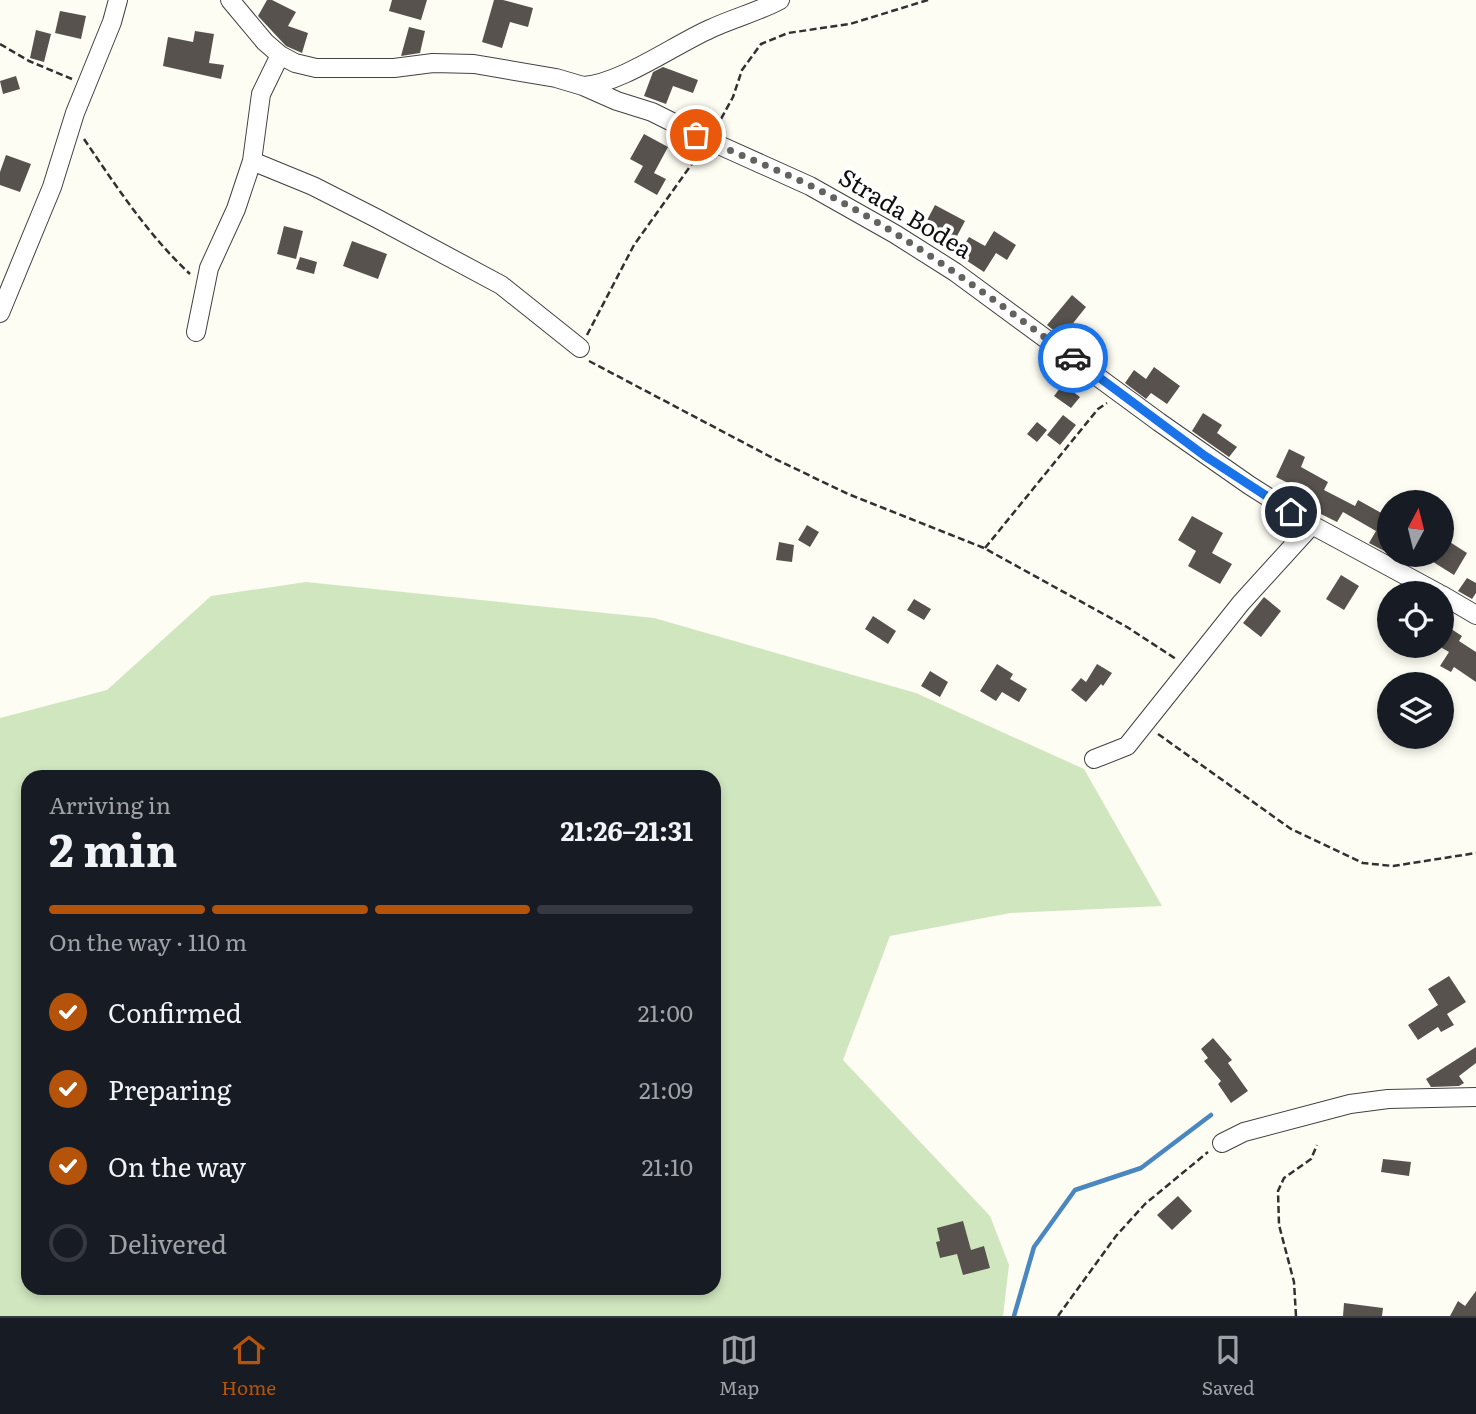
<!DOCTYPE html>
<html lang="en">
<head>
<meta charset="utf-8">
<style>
  body { margin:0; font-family:Literata,serif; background:#242831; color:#f1f3f6; height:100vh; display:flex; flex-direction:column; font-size:26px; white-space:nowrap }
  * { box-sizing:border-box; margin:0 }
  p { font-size:23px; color:#9ea1a6 }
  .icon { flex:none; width:38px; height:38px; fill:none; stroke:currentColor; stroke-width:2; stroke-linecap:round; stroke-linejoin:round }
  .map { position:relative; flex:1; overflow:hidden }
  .sheet { position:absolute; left:21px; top:770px; width:700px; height:525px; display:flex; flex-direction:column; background:#171b24; border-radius:21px; box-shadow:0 4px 10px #0003 }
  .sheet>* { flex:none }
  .needle { width:46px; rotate:7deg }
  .buttons { position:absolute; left:1377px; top:490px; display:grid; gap:14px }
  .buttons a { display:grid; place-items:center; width:77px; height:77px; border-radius:50%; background:#171b24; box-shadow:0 4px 10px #0003; font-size:35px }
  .pin { position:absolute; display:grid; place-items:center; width:60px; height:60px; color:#fff; margin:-30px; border:4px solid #fff; border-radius:50%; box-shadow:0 2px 7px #0007 }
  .courier { position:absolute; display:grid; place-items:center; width:70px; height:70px; margin:-35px; border:5px solid #1a73e8; border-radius:50%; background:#fff; color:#222; box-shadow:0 2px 9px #0007 }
  .overview em { font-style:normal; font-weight:700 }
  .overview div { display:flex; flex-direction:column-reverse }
  .overview { display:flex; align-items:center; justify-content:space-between; height:119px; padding:0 28px }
  h1 { font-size:46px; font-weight:700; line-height:52px }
  .bar { display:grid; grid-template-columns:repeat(4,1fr); gap:10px 7px; align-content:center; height:84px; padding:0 28px }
  .bar i { height:9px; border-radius:5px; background:#363941 }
  .bar .selected { background:#b45309 }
  .bar p { grid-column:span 4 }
  ol { padding:0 28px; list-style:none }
  li { display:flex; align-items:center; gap:21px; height:77px }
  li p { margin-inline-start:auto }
  li .icon { padding:7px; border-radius:50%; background:#b45309; color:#fff; stroke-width:4 }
  li:last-child { color:#9ea1a6 }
  li i { width:38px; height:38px; border:4px solid #363941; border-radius:50% }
  .dock { display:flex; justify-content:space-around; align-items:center; height:98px; border-top:2px solid #363941; background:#171b24; font-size:19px; color:#9ea1a6 }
  .dock a { display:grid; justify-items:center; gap:4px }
  .dock .selected { color:#b45309 }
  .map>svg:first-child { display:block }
  .green { fill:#d0e6bf; fill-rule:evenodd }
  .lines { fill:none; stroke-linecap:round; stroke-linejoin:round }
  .stream { stroke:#4a87c0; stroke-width:4.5 }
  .building { fill:#57524d }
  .minor-casing { stroke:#424242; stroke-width:20 }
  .path { stroke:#313131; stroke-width:2.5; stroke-dasharray:7 3.5; stroke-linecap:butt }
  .minor { stroke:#fff; stroke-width:18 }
  .done { stroke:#63625f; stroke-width:7; stroke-dasharray:0 12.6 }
  .route { stroke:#1a73e8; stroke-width:9 }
  .labels { text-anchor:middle; stroke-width:7; stroke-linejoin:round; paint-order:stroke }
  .street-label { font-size:24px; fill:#0f0f0f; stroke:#fff }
</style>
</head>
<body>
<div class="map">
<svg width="1476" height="1316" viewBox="0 0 1476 1316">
  <rect width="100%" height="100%" fill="#fefdf3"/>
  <path class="green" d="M306,582L654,618L916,693L1084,769L1162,906L1010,913L890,936L843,1060L990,1216L1009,1265L1003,1316H0V718L107,690L211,596ZM28,777H714V1288H28Z"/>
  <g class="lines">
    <path class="stream" d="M1014,1316L1034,1247L1075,1190L1141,1168L1211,1115"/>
  </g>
  <path class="building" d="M267,0H272L296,12L288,26L308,33L302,53L286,46L258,16Z
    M392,0H427L421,20L389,11Z
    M494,0H503L533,8L528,27L510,22L502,48L482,42Z
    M60,11L86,16L81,39L55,33Z
    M409,27L425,31L420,53L401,56Z
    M36,30L51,34L44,62L30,58Z
    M195,31L214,34L209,63L224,65L221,79L163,66L168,37L193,42Z
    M663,67L698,80L693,93L673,86L666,104L644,96L653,72Z
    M16,76L20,89L3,94L0,81Z
    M644,134L668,147L654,173L666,179L657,195L634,182L643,166L630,159Z
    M6,155L31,164L20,192L0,185V172Z
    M935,205L965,221L956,238L926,222Z
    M284,226L303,231L296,259L277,254Z
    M994,231L1016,245L1007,260L996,253L984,272L958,255L969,237L985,246Z
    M352,241L387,254L378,279L343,266Z
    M300,257L317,262L314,274L296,269Z
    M1072,295L1086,307L1062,337L1047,325Z
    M1154,367L1180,386L1167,404L1151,393L1146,399L1125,383L1134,370L1146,379Z
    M1063,384L1080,397L1071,408L1054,396Z
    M1203,413L1222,425L1217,433L1237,447L1229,457L1192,431Z
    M1063,415L1076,425L1060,445L1047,435Z
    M1037,422L1047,430L1037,442L1027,434Z
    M1289,449L1305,457L1301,467L1328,482L1324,490L1355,506L1358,500L1385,515L1390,507V554L1369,543L1376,531L1343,512L1337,522L1317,512L1316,513L1296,501L1302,490L1276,477Z
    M1192,516L1223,533L1212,553L1232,564L1220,584L1188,566L1196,551L1178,540Z
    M807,525L819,532L810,547L798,540Z
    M1442,537L1467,553L1454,575L1422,555H1442Z
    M779,542L794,545L792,562L776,560Z
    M1341,575L1359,586L1344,610L1326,599Z
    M1467,578L1476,583V593L1472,599L1458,591Z
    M1264,597L1281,611L1261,637L1243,623Z
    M914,599L931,609L924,620L907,610Z
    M873,616L896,631L888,644L865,629Z
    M1442,623L1462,636L1459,641L1476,652V682L1454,667L1451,672L1440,666L1449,652L1442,648Z
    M997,664L1013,674L1010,679L1027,689L1019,702L1002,692L996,701L980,691Z
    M1097,664L1112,673L1103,686L1101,684L1086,702L1071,690L1081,678L1086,682Z
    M930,671L948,682L940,697L921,686Z
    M1449,976L1466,1002L1447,1014L1454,1025L1441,1032L1438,1027L1418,1040L1408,1025L1438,1005L1428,989Z
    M1213,1038L1232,1060L1228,1063L1248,1091L1231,1103L1218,1084L1221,1081L1204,1061L1208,1058L1201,1049Z
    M1476,1047V1063L1459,1076L1464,1083L1459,1086L1431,1087L1426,1079Z
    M1383,1159L1411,1162L1409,1176L1381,1172Z
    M1178,1196L1192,1211L1172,1230L1157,1215Z
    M963,1221L971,1250L984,1246L990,1268L963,1275L957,1254L940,1258L936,1242L940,1241L937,1228Z
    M1476,1291V1316H1450L1458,1301L1465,1306Z
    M1344,1303L1383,1308L1382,1316H1343Z"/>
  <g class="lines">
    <g class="minor-casing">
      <path id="minor" d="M230,0L265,42L280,55L295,63L316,68H394L433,63L474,64L556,78L583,86L617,101L652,112L710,141L810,186L895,234L955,272L1159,422L1249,485L1312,525L1438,593
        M583,86C620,84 674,45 710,29C733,18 758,12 780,0
        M252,161L313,186L376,218L501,285L580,348
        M0,313L52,187L75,113L112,22L118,0
        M196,332L209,268L236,209L252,161L261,94L280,55
        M1442,595L1476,615
        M1094,759L1127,746L1241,603L1312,525
        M1222,1143L1244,1132L1350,1104L1388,1099L1476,1097"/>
    </g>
    <path class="path" d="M0,44L29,61L72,79
      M716,128L733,97L742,70L761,44L788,33L850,24L928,0
      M84,139C116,186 148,235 190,274
      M587,335L634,245L699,154
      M589,361L769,456L848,494L984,548L1127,627L1176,659
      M985,548L1098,409L1107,403
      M1158,734L1291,829L1363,863L1393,866L1476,853
      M1058,1316L1116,1236L1145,1204L1208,1152
      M1296,1316L1294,1282L1279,1225L1278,1191L1284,1178L1311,1159L1317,1145"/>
    <use href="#minor" class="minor"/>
  </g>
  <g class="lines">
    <path class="done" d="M696,135C734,153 772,167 809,185C904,232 989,296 1073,358"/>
    <path class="route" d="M1073,358L1205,456L1291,512"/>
  </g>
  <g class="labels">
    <g class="street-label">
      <text transform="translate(905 214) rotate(31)" y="8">Strada Bodea</text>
    </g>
  </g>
</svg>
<div class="buttons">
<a><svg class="needle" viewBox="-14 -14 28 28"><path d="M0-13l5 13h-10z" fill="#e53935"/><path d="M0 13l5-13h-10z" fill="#9ea1a6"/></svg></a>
<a><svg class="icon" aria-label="locate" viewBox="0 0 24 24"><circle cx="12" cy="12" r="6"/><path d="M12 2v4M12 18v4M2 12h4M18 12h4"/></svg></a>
<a><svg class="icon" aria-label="layers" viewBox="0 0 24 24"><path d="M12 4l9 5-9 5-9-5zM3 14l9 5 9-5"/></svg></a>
</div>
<div class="pin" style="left:696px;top:135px;background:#ea580c"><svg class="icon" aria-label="bag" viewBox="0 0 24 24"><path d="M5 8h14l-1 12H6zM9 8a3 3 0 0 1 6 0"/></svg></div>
<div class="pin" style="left:1291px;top:512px;background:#1f2937"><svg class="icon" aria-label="home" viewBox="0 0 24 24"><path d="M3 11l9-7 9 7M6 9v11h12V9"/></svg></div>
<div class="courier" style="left:1073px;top:358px"><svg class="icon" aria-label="car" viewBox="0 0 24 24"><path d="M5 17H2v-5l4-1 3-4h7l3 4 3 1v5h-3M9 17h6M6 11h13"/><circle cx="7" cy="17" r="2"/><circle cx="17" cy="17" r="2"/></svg></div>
<section class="sheet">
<div class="overview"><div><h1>2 min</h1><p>Arriving in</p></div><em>21:26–21:31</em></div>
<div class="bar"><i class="selected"></i><i class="selected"></i><i class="selected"></i><i></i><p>On the way · 110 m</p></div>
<ol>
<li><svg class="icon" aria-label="check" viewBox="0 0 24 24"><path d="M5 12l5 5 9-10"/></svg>Confirmed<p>21:00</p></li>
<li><svg class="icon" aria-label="check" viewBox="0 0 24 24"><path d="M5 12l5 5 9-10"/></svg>Preparing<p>21:09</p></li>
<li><svg class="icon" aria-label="check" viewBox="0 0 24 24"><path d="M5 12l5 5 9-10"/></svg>On the way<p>21:10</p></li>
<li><i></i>Delivered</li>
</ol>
</section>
</div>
<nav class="dock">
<a class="selected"><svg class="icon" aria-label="home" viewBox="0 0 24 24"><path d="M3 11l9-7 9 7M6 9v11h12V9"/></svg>Home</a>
<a><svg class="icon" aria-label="map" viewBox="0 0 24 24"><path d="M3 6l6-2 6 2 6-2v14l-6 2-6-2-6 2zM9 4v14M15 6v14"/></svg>Map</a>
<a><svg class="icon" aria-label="saved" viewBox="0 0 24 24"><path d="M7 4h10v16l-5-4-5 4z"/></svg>Saved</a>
</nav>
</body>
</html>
